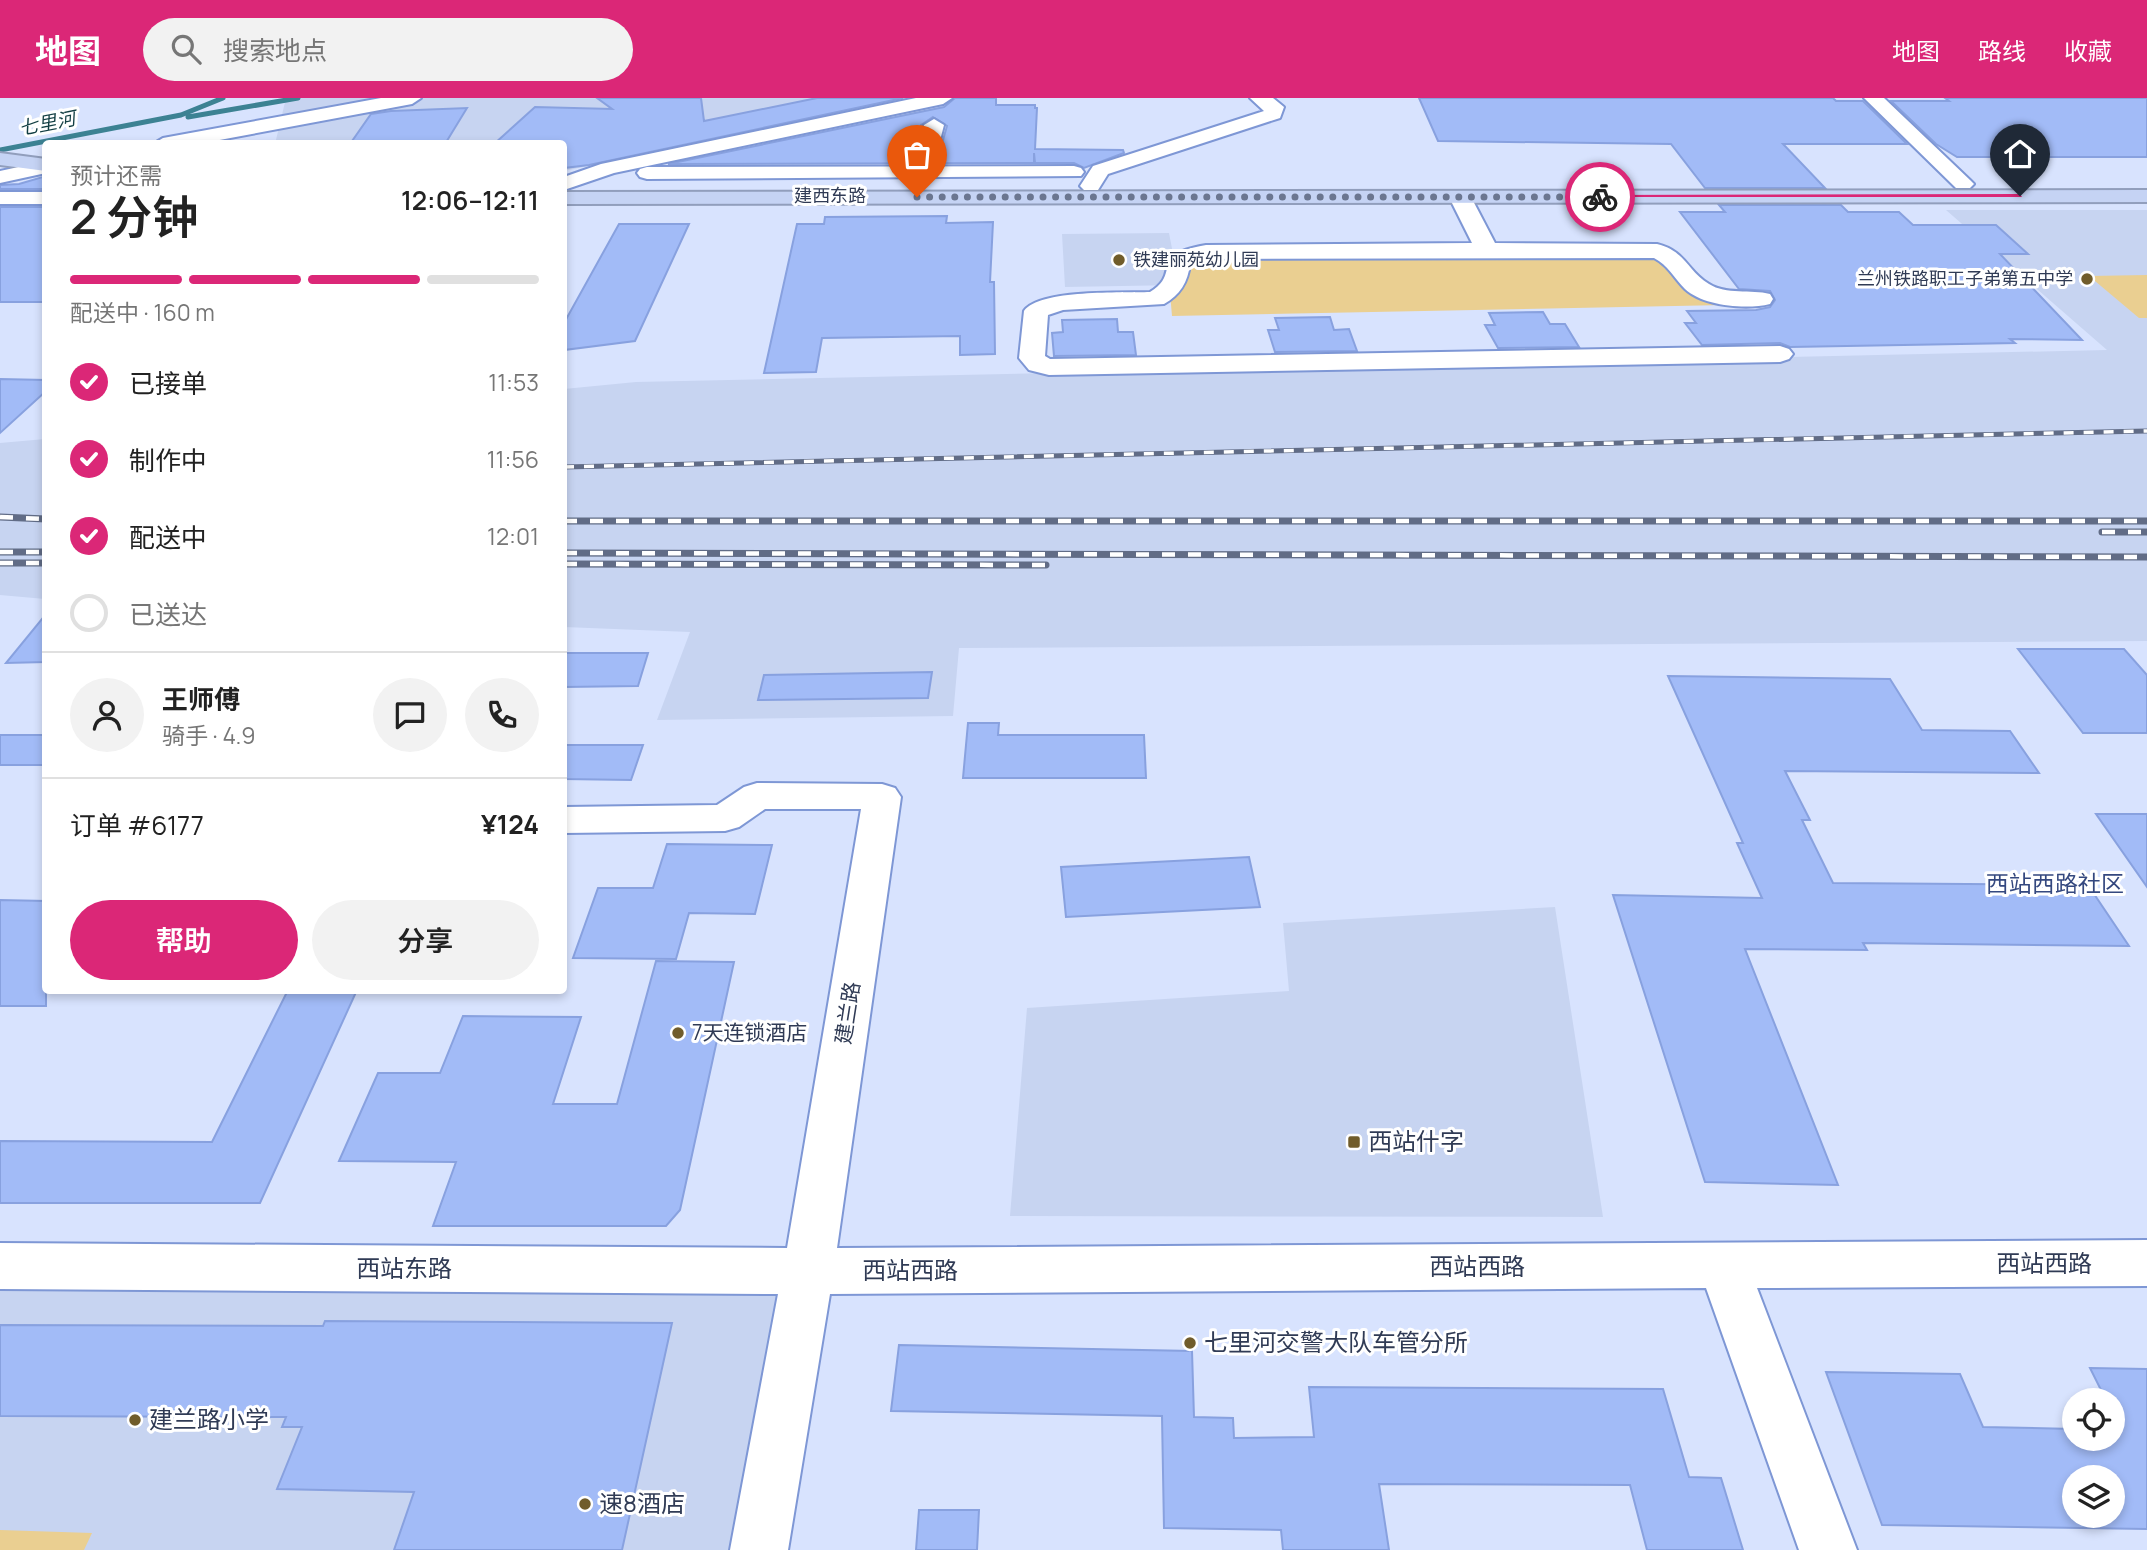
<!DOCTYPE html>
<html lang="zh">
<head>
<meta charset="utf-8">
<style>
  body { margin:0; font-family:Manrope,"Noto Sans SC",sans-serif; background:#f2f2f2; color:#222; height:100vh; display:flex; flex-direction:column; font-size:26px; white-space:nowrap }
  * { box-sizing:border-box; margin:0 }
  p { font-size:23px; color:#767676 }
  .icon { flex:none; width:38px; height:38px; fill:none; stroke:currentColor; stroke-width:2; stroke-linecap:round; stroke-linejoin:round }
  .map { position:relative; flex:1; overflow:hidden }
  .sheet { position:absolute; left:42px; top:42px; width:525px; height:854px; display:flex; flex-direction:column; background:#fff; border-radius:7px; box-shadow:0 4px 10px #0003 }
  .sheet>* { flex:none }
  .tools { position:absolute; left:2062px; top:1290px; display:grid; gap:14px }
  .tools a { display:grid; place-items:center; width:63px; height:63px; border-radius:50%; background:#fff; box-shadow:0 4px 10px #0003; font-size:35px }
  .pin { position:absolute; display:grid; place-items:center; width:60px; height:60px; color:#fff; margin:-72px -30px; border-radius:50% 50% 50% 0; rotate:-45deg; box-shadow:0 0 7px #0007 }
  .pin .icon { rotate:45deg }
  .courier { position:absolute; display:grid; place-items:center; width:70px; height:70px; margin:-35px; border:5px solid #db2777; border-radius:50%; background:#fff; color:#222; box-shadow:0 2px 9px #0007 }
  .head em { font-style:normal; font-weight:600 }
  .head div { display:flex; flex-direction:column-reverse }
  .head { display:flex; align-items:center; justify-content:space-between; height:119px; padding:0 28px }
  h1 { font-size:46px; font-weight:600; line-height:52px }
  .bar { display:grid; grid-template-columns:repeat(4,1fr); gap:10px 7px; align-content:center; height:84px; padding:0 28px }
  .bar i { height:9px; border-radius:5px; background:#e0e0e0 }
  .bar .selected { background:#db2777 }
  .bar p { grid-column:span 4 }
  .line { display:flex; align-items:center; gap:18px; padding:0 28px; border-top:2px solid #e0e0e0 }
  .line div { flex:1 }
  .round { display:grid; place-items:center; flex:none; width:74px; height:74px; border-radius:37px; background:#f2f2f2 }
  ol { padding:0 28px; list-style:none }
  li { display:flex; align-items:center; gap:21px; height:77px }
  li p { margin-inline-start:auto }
  li .icon { padding:7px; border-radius:50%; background:#db2777; color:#fff; stroke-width:4 }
  li:last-child { color:#767676 }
  li i { width:38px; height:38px; border:4px solid #e0e0e0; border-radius:50% }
  .cta { display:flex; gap:14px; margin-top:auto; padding:14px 28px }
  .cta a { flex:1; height:80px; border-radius:42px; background:#db2777; color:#fff; font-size:28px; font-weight:600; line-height:80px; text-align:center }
  .cta a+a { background:#f2f2f2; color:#222 }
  header { display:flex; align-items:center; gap:42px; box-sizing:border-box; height:98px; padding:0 35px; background:#db2777; color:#fff }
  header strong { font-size:33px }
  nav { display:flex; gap:38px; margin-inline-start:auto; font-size:24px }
  .search { width:490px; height:63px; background:#f2f2f2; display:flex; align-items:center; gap:18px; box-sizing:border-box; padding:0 24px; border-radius:38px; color:#767676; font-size:26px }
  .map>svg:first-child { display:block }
  .built { fill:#c7d4f1 }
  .green { fill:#eacf91 }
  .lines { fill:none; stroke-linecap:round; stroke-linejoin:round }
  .stream { stroke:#3c8293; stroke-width:5 }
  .building { fill:#a2bbf7; stroke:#88a1df; stroke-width:2; fill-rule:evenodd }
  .minor-tunnel { stroke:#b6c1dc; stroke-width:21; stroke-dasharray:21 10; stroke-linecap:butt }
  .minor-casing { stroke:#7e97d5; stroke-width:4 }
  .highway-casing { stroke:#919ebc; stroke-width:4 }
  .minor { fill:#fff; fill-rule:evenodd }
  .highway { fill:#c5d3f4; fill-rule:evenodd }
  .rail-far1-casing { stroke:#616c86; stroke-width:5 }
  .rail-casing { stroke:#616c86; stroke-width:7 }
  .rail-far1 { stroke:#fff; stroke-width:3.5; stroke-dasharray:10; stroke-linecap:butt }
  .rail { stroke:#fff; stroke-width:4.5; stroke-dasharray:13; stroke-linecap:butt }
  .route { fill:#db2777 }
  .done { stroke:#6b7690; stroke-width:7; stroke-dasharray:0 12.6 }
  .poi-dot { fill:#705c2b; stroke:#fff; stroke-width:2.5 }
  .labels { text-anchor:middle; stroke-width:6; stroke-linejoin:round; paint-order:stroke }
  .far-street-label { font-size:18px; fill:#303b55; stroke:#fff }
  .far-poi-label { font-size:18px; fill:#303b55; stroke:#fff; text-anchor:start }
  .far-water-label { font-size:19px; font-style:italic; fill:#123e43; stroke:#fff }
  .street-label { font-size:21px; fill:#303b55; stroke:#fff }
  .poi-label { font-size:21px; fill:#303b55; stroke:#fff; text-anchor:start }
  .neighbourhood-label { font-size:23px; fill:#34487f; stroke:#fff }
  .near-poi-label { font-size:24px; fill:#303b55; stroke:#fff; text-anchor:start }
  .near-street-label { font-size:24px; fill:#303b55; stroke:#fff }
</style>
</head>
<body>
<header>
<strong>地图</strong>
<div class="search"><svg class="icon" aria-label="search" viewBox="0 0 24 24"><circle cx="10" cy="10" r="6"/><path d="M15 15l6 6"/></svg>搜索地点</div>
<nav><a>地图</a><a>路线</a><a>收藏</a></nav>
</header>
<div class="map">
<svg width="2147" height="1452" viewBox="0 0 2147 1452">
  <rect width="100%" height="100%" fill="#d8e3fe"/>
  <path class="built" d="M286,0H913L564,73V46H275Z
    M1946,112H2147V543L959,550L953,618L657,622L690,534L564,529V291L636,284L2107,252Z
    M1169,135L1179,187L1065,189L1062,136Z
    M45,341V501L0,497V345Z
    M1555,809L1603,1119L1010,1118L1027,910L1289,893L1283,825Z
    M808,1173L753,1452H0V1192Z"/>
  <path class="green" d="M1652,157L1725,207L1172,218L1168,172L1212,160Z
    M2147,177V220H2139L2089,178Z
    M0,1432L92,1435L84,1452H0Z"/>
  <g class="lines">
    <path class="stream" d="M188,19L298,0
      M0,52L181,17L223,0"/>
  </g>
  <path class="building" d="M597,0H701L704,23L817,0H903L589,67L564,70V46H494L535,9L612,11Z
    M955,0H996V7H1035V10H1037L1035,51L1123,52L1124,55L1084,70L1074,65H1035L1034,55V65L668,66L944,9ZM933,19L947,28L939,56L923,57L917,50L921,27Z
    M1419,0H1833L1836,3H1863L1907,46H1783L1825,90H1705L1671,46L1438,43Z
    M1945,0H2147V59H1957L1936,46L1891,3H1949Z
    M467,10L445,46H350L371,16L391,13Z
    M46,78V91H0V87L19,86Z
    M1719,107H1841L1848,114H1899L1913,127H1996L2028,156H2000L2082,242L2010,241L2015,245L1790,249L1780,245L1702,247L1685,225H1696L1687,213L1756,212L1770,209L1775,202L1770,193L1739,191L1680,114H1725Z
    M0,109H46V204H0Z
    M947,118L946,125L993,124L990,184H994L995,256L960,257V238L822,240L816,274L764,275L797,126H824L825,119Z
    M619,126H689L635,243L564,252V225Z
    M1543,214L1550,226H1565L1579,249L1498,250L1485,227H1495L1489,215Z
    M1330,219L1334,232L1349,231L1357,253L1275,254L1268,232H1279L1275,220Z
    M1117,221L1118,234H1133L1136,257L1054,258L1052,235L1063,234L1062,222Z
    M0,281L46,282V293L0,335Z
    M46,516V564L6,565Z
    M2018,551H2124L2147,577V635H2083Z
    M564,555H648L638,588L564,589Z
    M932,574L928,600L758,602L764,577Z
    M1668,578L1890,581L1922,632L2010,633L2039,675L1785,673L1810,722H1802L1833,785L2088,787L2129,848L1863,845L1867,852L1745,851L1838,1087L1705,1084L1613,797L1762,800L1737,745H1743Z
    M968,625H999L998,637H1144L1146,680H963Z
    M0,637H46V667H0Z
    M564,647H643L631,682L564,681Z
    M2096,716H2147V789Z
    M667,746L772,747L755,816L689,815L676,861L573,860L598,790H653Z
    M1249,759L1260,809L1066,819L1061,769Z
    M0,802L46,803V908H0Z
    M656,863L734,864L680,1112L666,1128H433L456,1064L339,1063L378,975H440L463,918L581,919L553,1006H617Z
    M288,892H357L260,1105H0V1043L212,1044Z
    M325,1223L672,1225L622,1452H394L414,1394L277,1391L302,1329H282L286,1319L0,1318V1227L323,1228Z
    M899,1247L1192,1253L1194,1319L1233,1320L1234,1340L1314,1339L1309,1289L1663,1291L1689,1379L1721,1380L1743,1452H1647L1630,1387L1379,1386L1389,1452H1283L1281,1432L1164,1430L1162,1318L891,1313Z
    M2090,1270L2147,1271V1431L1882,1427L1826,1274L1960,1276L1983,1329L2074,1331V1340H2112V1331L2121,1332L2112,1315V1302H2106ZM2074,1379H2112V1418H2074Z
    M919,1412H979L977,1452H916Z"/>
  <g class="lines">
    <path class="minor-tunnel" d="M926,67L930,50"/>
    <g class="minor-casing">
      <path id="minor" d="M381,0H421L412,6L198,46H153L163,40Z
        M916,0H952L943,6L614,75L564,92V79L601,66Z
        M1250,0H1273L1284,9L1280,20L1108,76L1098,92H1084L1080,88L1093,68L1264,13Z
        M1864,0H1884L1970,82L1974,86L1970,90H1956Z
        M934,21L944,27L937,54H923L920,50L924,27Z
        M46,63V75L0,85V73Z
        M1074,68L1081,70L1084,74L1081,78L647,81L640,79L637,75L640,71L647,69Z
        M1460,93L1468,94L1471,99L1495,145L1657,146C1686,153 1687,173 1709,186C1726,197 1751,191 1770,196L1773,201L1770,206C1746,212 1703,208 1685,191C1674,180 1668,167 1654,160L1206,161L1190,166C1188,184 1180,197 1164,206L1063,212L1048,217L1045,258L1050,261L1780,248L1789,251L1793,256L1789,261L1780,264L1049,277L1029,272L1019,260L1024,213C1039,191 1123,195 1150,194C1183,174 1146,157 1206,147L1472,145L1449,99L1452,94Z
        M0,94H46V106H0Z
        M757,685L882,686L895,690L901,699L837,1150L2147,1142V1188L1757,1190L1857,1452H1799L1706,1190L830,1196L788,1452H730L778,1196L0,1191V1145L787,1150L861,711H765L739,729L725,733L564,735V709L717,707L744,689Z"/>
    </g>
    <g class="highway-casing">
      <path id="highway" d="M0,55L46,61V73L0,67Z
        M2147,92V104L564,106V94Z"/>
    </g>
    <use href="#minor" class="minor"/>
    <use href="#highway" class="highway"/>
    <g class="rail-far1-casing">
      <path id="rail-far1" d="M564,369L2147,333"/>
    </g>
    <g class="rail-casing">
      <path id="rail" d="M0,419L46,421
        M564,423H2147
        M2102,434H2147
        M0,454H46
        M564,455L2147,459
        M0,465H46
        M564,466L1046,467"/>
    </g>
    <use href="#rail-far1" class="rail-far1"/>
    <use href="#rail" class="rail"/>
  </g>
  <path class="route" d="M2020,96L2022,99H1597L1600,97Z"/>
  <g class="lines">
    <path class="done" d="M917,99H1600"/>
  </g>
  <g class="poi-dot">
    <circle cx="1119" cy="162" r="7"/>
    <circle cx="2087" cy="181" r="7"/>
    <circle cx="678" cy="935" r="7"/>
    <rect x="1347" y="1037" width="14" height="14" rx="3.5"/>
    <circle cx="1190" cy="1245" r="7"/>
    <circle cx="135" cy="1322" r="7"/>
    <circle cx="585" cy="1406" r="7"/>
  </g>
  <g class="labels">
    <g class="far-street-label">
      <text x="830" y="104">建西东路</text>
    </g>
    <g class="far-poi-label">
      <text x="1133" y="168">铁建丽苑幼儿园</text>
      <text x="2073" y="187" text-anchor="end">兰州铁路职工子弟第五中学</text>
    </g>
    <g class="far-water-label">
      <text transform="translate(47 25) rotate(-11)" y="7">七里河</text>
    </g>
    <g class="street-label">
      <text transform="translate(848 915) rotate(-81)" y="7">建兰路</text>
    </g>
    <g class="poi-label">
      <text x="692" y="942">7天连锁酒店</text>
    </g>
    <g class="neighbourhood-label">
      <text x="2055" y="794">西站西路社区</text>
    </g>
    <g class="near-poi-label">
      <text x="1368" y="1052">西站什字</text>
      <text x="1204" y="1253">七里河交警大队车管分所</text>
      <text x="149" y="1330">建兰路小学</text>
      <text x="599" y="1414">速8酒店</text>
    </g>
    <g class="near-street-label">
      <text x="2044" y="1174">西站西路</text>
      <text x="1477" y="1177">西站西路</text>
      <text x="404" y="1179">西站东路</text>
      <text x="910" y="1181">西站西路</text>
    </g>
  </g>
</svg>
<div class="tools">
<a><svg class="icon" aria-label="locate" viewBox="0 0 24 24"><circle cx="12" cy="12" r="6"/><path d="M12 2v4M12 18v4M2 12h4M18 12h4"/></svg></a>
<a><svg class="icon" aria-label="layers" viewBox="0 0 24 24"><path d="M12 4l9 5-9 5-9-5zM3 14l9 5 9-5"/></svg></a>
</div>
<div class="pin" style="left:917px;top:99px;background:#ea580c"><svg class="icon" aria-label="bag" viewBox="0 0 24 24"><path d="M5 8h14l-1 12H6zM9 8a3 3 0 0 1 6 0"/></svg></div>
<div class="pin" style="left:2020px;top:98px;background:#1f2937"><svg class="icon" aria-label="home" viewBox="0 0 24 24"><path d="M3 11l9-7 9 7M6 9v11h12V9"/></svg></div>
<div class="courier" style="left:1600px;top:99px"><svg class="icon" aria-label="bike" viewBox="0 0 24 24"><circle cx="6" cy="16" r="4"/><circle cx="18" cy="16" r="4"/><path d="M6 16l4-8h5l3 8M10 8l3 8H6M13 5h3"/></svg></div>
<section class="sheet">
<div class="head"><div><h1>2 分钟</h1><p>预计还需</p></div><em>12:06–12:11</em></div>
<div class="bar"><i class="selected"></i><i class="selected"></i><i class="selected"></i><i></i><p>配送中 · 160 m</p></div>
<ol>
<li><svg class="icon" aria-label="check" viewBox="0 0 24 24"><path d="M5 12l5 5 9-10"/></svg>已接单<p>11:53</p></li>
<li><svg class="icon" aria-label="check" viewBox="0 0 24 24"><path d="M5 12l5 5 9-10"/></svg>制作中<p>11:56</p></li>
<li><svg class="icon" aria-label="check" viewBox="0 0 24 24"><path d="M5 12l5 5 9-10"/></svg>配送中<p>12:01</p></li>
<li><i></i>已送达</li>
</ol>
<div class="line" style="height:126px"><a class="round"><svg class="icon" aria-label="person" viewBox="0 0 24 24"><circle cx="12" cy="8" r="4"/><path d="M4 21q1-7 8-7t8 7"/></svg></a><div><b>王师傅</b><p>骑手 · 4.9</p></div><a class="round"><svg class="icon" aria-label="chat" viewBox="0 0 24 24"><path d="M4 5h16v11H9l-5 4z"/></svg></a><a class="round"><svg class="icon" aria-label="phone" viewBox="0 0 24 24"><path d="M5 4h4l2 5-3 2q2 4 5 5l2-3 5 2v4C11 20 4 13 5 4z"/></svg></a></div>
<div class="line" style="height:91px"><div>订单 #6177</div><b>¥124</b></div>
<div class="cta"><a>帮助</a><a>分享</a></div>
</section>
</div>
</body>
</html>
